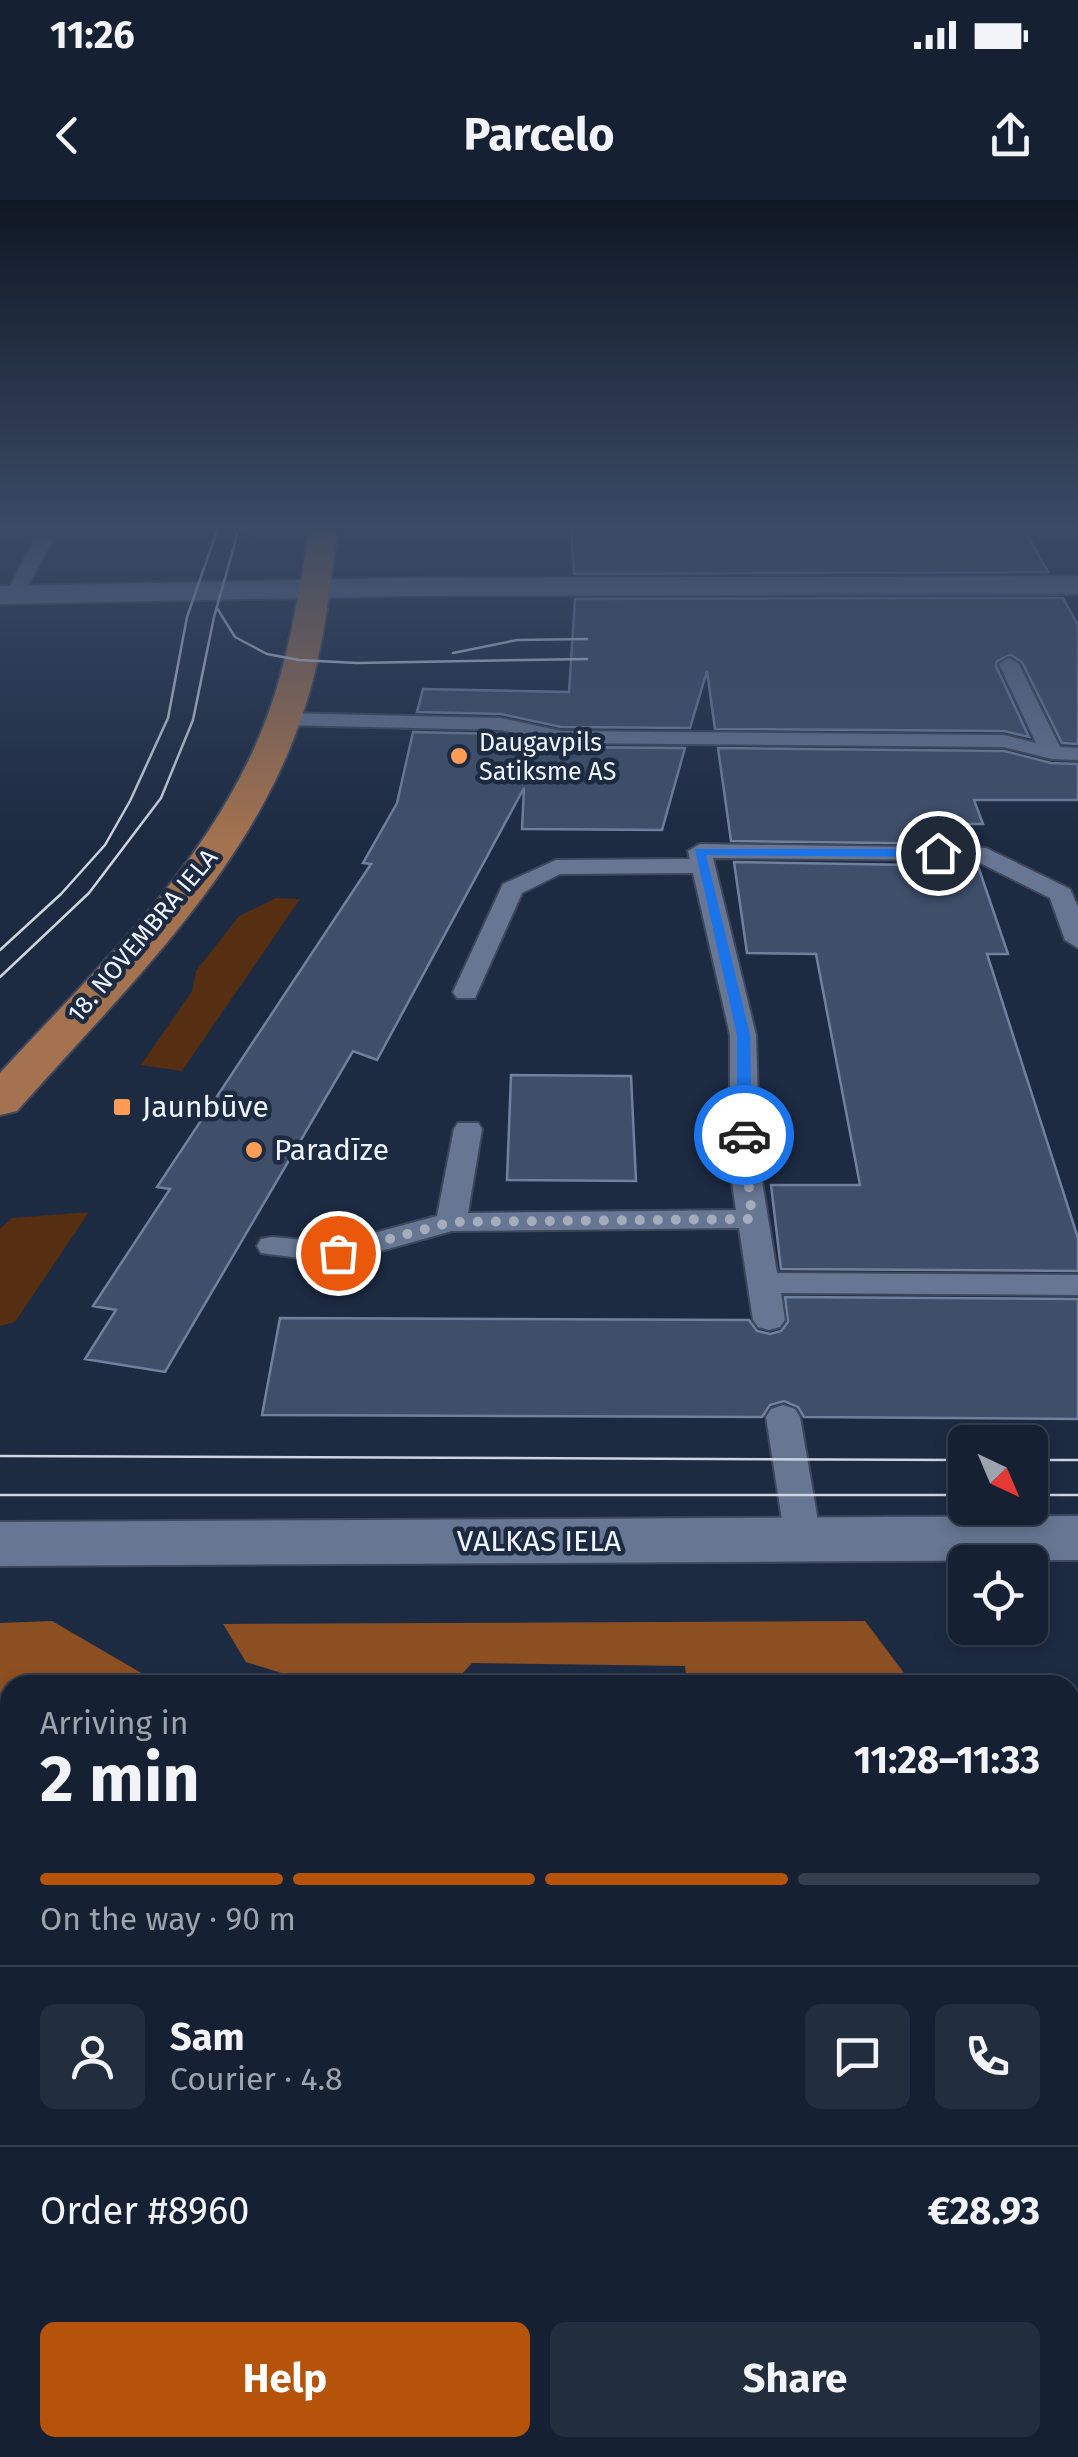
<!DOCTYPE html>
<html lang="en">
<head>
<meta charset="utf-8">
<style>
  body { margin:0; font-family:"Fira Sans",sans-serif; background:#222d3e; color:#f1f3f6; height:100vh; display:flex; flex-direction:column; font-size:38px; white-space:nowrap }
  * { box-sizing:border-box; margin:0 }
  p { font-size:32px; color:#9da3ac }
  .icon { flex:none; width:55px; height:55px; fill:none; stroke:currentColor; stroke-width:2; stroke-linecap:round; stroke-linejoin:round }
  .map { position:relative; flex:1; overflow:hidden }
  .side { position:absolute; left:0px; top:1475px; width:1080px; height:782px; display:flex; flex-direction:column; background:#152032; border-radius:30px 30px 0 0; box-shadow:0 5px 15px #0003,0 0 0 2px #343e4d }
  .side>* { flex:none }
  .needle { width:65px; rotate:136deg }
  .buttons { position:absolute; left:948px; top:1225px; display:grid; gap:20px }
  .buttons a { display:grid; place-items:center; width:100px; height:100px; border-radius:15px; background:#152032; box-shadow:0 5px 15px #0003,0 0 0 2px #343e4d; font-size:50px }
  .pin { position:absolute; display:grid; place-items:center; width:85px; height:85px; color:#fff; margin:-42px; border:5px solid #fff; border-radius:50%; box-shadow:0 2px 10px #0007 }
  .courier { position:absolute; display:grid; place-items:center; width:100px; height:100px; margin:-50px; border:8px solid #1a73e8; border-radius:50%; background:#fff; color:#222; box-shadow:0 2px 12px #0007 }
  .summary em { font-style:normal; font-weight:700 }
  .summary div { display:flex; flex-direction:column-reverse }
  .summary { display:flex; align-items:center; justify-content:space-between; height:170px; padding:0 40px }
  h1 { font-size:65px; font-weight:700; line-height:75px }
  .bar { display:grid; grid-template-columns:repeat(4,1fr); gap:15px 10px; align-content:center; height:120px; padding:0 40px }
  .bar i { height:12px; border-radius:8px; background:#343e4d }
  .bar .active { background:#b45309 }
  .bar p { grid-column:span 4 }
  .line { display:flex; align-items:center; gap:25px; padding:0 40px; border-top:2px solid #343e4d }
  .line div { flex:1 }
  .round { display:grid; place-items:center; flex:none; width:105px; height:105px; border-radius:15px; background:#222d3e }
  .primary-button { display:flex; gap:20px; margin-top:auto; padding:20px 40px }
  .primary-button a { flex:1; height:115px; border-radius:15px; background:#b45309; color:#fff; font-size:40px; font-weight:700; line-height:115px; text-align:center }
  .primary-button a+a { background:#222d3e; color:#f1f3f6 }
  .status { display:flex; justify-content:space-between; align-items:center; height:70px; padding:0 50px; background:#152032; direction:ltr }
  .status svg { height:28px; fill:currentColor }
  header { display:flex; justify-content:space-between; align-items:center; height:130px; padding:0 40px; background:#152032; font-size:45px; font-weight:700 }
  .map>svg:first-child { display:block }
  .green { fill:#562e11 }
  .forest { fill:#8c4f22 }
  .building { fill:#3f4f6a; stroke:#70819e; stroke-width:2.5 }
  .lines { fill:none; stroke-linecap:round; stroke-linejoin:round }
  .lane-casing { stroke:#3e475b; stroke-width:4 }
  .street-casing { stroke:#3e475b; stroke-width:4 }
  .secondary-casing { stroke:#3e475b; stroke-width:4 }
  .primary-casing { stroke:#3e475b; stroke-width:4 }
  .lane { fill:#667693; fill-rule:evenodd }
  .street { fill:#667693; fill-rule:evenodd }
  .secondary { fill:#667693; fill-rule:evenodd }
  .primary { fill:#a4724e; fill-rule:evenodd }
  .tram { stroke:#ced4e0; stroke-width:2.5 }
  .route { fill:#1a73e8 }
  .done { stroke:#a5adbc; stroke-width:10; stroke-dasharray:0 18 }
  .poi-dot { fill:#fd9c56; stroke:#1c2a42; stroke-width:4 }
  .labels { text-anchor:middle; stroke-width:9; stroke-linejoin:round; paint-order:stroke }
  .far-poi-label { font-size:25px; fill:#eff4fe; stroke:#1c2a42; text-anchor:start }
  .far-street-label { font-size:25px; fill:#eff4fe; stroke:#1c2a42 }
  .poi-label { font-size:30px; fill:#eff4fe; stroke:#1c2a42; text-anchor:start }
  .street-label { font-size:30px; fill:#eff4fe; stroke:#1c2a42 }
</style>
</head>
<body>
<div class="status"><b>11:26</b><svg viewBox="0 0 49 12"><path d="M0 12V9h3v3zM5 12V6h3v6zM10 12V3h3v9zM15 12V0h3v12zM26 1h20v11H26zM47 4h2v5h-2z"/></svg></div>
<header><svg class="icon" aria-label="back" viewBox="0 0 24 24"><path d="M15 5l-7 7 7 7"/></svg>Parcelo<svg class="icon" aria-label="share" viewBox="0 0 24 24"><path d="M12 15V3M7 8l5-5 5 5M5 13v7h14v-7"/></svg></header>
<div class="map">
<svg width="1078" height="2257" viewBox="0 0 1078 2257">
  <rect width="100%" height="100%" fill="#1c2a42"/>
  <path class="green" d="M276,698L300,699L182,871L141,865L192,791L196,771L239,716Z
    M89,1012L15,1122L0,1126V1029L12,1018Z"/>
  <path class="forest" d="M52,1421L162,1485H10V2018L0,2012V1423Z
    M865,1421L913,1485H687L685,1466L472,1463L452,1485H320L246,1462L223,1424Z"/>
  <path class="building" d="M571,325H1022L1048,372L574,374Z
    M1063,398L1078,425V544L1062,543L1022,462L1011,455L997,461L996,466L1029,537L1004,531L715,529L707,471L690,528L561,527L501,514L417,512L423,489L569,492L575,399Z
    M413,532L501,534L561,547L685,548L662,630L522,629L524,588L377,860L353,851L165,1172L85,1159L116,1110L93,1106L170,989L157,987L371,664L363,663L397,603Z
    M718,548L1004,551L1051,563L1078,564V600H974L983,624H964L970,644L731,641Z
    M734,662L978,666L1008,754H987L1078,1038V1071L781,1069L771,985H860L816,754L747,753Z
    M511,875L631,876L636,981L507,980Z
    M785,1097L1078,1099V1219L804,1217L798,1207L784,1201L770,1205L762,1217L262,1215L280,1118L749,1120L757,1131L770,1134L781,1131L788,1122Z"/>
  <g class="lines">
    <g class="lane-casing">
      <path id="lane" d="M43,336L52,341L23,395L21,399H7L5,395L34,341Z
        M1009,458L1019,464L1060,547L1078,548V560L1052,559L1004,547L561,543L501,530L284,525L274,519L284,513L501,518L561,531L1004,535L1036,543L999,464Z
        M700,644L986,648L1070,689L1078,707V748L1065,740L1050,698L974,660L713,658L756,835L760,969L777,1073L1078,1075V1095L781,1093L785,1120L780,1127L769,1130L758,1127L753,1120L739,1028L452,1031L338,1063L261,1053L257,1046L261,1039L272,1037L337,1043L437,1016L454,929L458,923H478L482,929L468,1013L736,1010L730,969V835L693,673L560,674L522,693L475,798H457L453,792L503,684L556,660L690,659L688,651Z
        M783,1205L795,1209L800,1217L821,1339L816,1348L803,1352L790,1348L785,1339L766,1217L771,1209Z"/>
    </g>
    <g class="street-casing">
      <path id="street" d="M1078,376V394L411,396L0,404V386L411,378Z"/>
    </g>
    <g class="secondary-casing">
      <path id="secondary" d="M1078,1316V1360L0,1366V1322Z"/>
    </g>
    <g class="primary-casing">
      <path id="primary" d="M310,325H338C330,390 323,457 301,519C247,675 123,791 17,911L0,915V873C100,764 214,660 267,517C290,456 299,389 310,325Z"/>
    </g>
    <use href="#lane" class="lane"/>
    <use href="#street" class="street"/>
    <use href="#secondary" class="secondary"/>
    <use href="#primary" class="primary"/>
    <path class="tram" d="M217,408L235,437L267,454L299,460L357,463L587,459
      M453,453L517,440L587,439
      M0,750L61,694L105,645L130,601L168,518L187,417L219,325
      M0,777L89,693L161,598L193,520L214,417L240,325
      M0,1256L965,1260
      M1030,1260H1078
      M0,1295H965
      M1030,1295H1078"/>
  </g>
  <linearGradient id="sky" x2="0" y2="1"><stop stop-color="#0f1724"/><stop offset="0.51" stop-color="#3a4a65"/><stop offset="1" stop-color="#3a4a65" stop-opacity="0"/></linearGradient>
  <rect width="1078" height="641" fill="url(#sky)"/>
  <path class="route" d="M695,649H938L944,653L938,657L706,655L750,835L752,935L744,940L737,935V835Z"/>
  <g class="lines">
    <path class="done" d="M338,1053L451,1022L752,1019L744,935"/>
  </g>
  <g class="poi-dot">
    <circle cx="459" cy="556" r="10"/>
    <rect x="112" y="897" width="20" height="20" rx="5"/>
    <circle cx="254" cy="950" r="10"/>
  </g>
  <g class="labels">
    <g class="far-poi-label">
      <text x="479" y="551">Daugavpils<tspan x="479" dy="29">Satiksme AS</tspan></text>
    </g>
    <g class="far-street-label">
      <text transform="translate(142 735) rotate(-50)" y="9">18. NOVEMBRA IELA</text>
    </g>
    <g class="poi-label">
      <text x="142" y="917">Jaunbūve</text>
      <text x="274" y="960">Paradīze</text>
    </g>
    <g class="street-label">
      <text x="539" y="1351">VALKAS IELA</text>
    </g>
  </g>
</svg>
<div class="buttons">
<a><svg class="needle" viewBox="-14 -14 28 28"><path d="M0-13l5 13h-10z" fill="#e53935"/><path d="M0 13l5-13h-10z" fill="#9da3ac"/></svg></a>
<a><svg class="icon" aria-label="locate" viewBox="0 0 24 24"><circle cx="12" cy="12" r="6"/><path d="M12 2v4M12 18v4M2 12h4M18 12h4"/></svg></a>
</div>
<div class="pin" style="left:338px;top:1053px;background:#ea580c"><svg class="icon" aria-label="bag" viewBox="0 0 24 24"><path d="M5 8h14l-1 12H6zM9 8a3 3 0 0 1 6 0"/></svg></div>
<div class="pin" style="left:938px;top:653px;background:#1f2937"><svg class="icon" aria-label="home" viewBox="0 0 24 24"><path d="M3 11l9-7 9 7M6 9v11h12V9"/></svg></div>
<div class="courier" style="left:744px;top:935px"><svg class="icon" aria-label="car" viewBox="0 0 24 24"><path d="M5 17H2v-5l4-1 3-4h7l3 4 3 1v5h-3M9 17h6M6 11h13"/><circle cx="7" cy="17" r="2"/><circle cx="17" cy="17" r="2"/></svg></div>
<section class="side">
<div class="summary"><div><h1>2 min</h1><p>Arriving in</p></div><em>11:28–11:33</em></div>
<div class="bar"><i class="active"></i><i class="active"></i><i class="active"></i><i></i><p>On the way · 90 m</p></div>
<div class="line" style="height:180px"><a class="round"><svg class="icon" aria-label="person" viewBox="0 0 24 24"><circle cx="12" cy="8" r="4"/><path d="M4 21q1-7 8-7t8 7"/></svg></a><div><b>Sam</b><p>Courier · 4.8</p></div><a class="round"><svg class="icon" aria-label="chat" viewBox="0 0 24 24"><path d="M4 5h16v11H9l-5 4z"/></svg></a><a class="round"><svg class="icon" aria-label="phone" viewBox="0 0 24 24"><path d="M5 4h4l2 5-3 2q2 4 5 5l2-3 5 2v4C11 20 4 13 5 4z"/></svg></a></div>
<div class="line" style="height:130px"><div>Order #8960</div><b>€28.93</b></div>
<div class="primary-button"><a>Help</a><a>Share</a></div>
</section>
</div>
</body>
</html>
